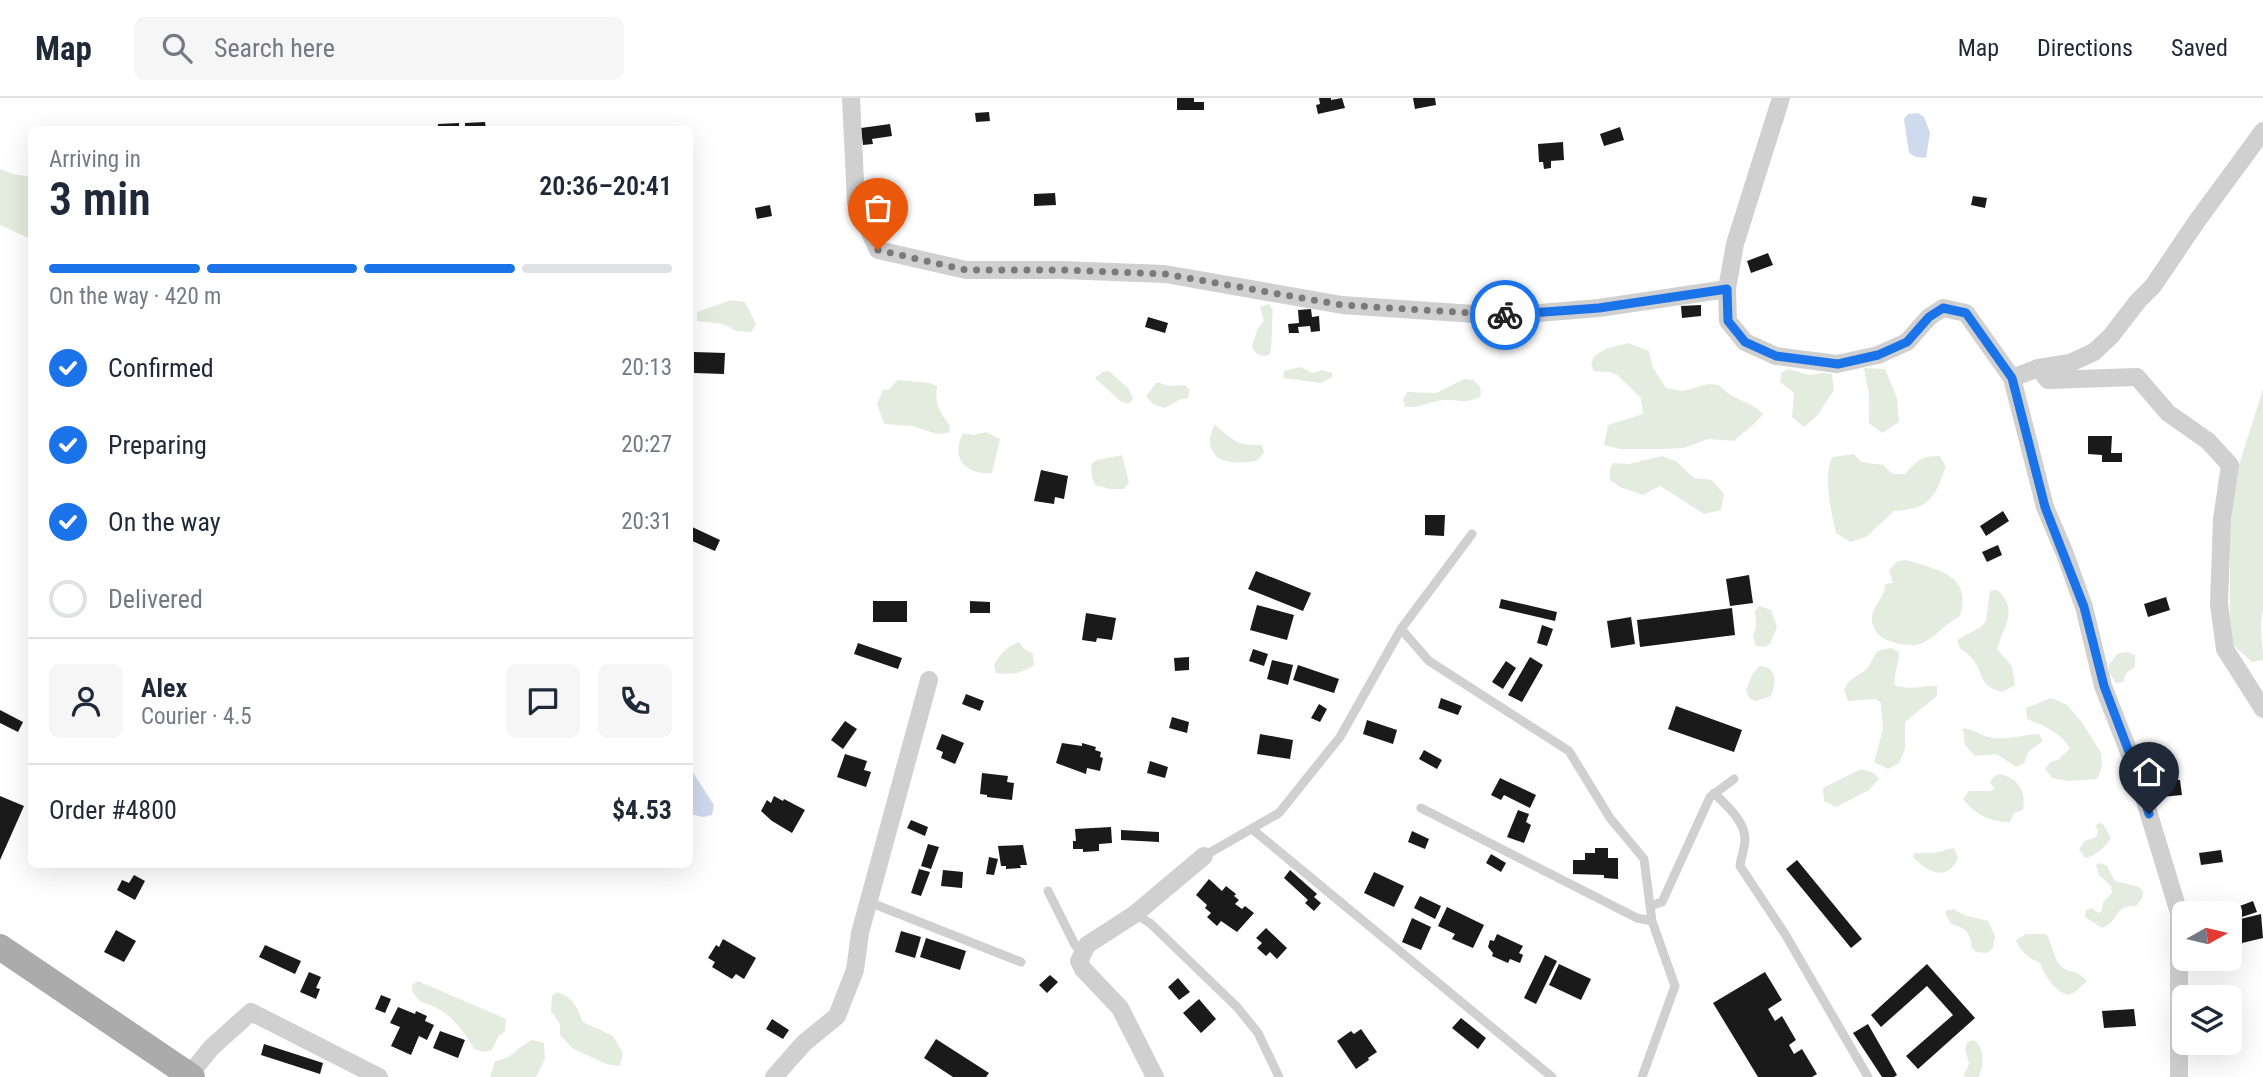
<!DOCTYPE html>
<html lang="en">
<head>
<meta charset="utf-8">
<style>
  body { margin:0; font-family:"Roboto Condensed",sans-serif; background:#f6f6f7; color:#1f2937; height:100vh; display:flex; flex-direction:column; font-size:26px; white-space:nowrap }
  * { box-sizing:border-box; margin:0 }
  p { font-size:23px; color:#747a83 }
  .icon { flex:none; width:38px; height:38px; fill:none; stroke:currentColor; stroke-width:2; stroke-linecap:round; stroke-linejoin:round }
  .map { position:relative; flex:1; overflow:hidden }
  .side { position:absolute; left:28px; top:28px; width:665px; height:742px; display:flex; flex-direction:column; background:#fff; border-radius:10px; box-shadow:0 7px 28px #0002 }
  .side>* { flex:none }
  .needle { width:46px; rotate:82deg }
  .tools { position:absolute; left:2172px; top:803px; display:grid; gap:14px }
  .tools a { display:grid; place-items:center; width:70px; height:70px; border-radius:10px; background:#fff; box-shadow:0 7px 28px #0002; font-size:35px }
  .pin { position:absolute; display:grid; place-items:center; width:60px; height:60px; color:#fff; margin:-72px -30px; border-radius:50% 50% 50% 0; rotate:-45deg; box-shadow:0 0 7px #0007 }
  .pin .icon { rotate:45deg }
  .courier { position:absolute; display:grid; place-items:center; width:70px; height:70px; margin:-35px; border:5px solid #1a73e8; border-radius:50%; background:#fff; color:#222; box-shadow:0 2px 9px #0007 }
  .headline em { font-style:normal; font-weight:600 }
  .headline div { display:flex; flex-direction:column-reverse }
  .headline { display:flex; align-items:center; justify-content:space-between; height:119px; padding:0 21px }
  h1 { font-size:46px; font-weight:600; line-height:52px }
  .bar { display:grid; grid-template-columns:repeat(4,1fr); gap:10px 7px; align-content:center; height:84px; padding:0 21px }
  .bar i { height:9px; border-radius:5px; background:#e0e1e3 }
  .bar .active { background:#1a73e8 }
  .bar p { grid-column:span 4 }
  .line { display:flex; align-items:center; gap:18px; padding:0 21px; border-top:2px solid #e0e1e3 }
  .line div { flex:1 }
  .round { display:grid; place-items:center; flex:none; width:74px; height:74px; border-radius:10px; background:#f6f6f7 }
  ol { padding:0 21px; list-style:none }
  li { display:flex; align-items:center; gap:21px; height:77px }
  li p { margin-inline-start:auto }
  li .icon { padding:7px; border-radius:50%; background:#1a73e8; color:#fff; stroke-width:4 }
  li:last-child { color:#747a83 }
  li i { width:38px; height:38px; border:4px solid #e0e1e3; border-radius:50% }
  header { display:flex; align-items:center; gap:42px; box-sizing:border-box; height:98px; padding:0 35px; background:#fff; border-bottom:2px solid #e0e1e3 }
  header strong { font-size:33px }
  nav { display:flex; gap:38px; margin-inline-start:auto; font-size:24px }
  .search { width:490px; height:63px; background:#f6f6f7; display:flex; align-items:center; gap:18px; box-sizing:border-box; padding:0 24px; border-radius:10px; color:#747a83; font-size:26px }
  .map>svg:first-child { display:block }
  .green { fill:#e3ecdf }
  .water { fill:#cfdbed }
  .building { fill:#1a1a1a }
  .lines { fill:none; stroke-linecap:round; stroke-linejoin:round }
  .lane { stroke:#d0d0d0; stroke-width:9 }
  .street { stroke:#d0d0d0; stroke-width:18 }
  .primary { stroke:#ababab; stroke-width:26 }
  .done { stroke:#7a7a7a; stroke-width:7; stroke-dasharray:0 12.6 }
  .route { stroke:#1a73e8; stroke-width:9 }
</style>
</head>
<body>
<header>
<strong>Map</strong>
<div class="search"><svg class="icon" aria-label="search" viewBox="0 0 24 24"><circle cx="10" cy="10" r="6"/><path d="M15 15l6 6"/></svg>Search here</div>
<nav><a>Map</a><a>Directions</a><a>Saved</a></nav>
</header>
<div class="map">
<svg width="2263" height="979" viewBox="0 0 2263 979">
  <rect width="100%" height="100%" fill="#fff"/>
  <path class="green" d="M0,71L13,76L31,79V141L0,127Z
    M731,202L745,204L756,226L751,234L737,233L723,226L697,223V214Z
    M1269,206L1273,213C1271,227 1273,241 1270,256C1262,260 1256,257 1252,249C1255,240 1256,230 1264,223L1260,209Z
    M1628,245L1649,253L1653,270L1666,290L1683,293L1708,286L1719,287C1734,304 1749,301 1763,316C1754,328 1744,333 1734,343L1708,341L1684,350L1663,351H1620L1604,347L1608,327L1643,316L1641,300L1617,277L1610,274L1594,273L1591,267L1594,258L1606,251Z
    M1300,269L1313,275L1322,272L1332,275V279L1321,285L1283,280L1284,273Z
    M1864,270L1885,271L1897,300L1899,324L1882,335L1869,325V298Z
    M1788,271L1810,277L1822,275L1832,276L1834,292L1817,318L1804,329L1792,319L1794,295L1780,284L1781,275Z
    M1109,273L1129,291L1133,301L1128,306L1120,303L1095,280L1103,274Z
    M1464,281L1473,282L1480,288L1481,298C1465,307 1461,301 1444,302C1430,303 1419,311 1405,309L1403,302L1407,294L1436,295Z
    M898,282L930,285L937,288C935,305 939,315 950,327L949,335L937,336L912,328L884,326L877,306L883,292H888Z
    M1157,284L1169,288L1185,287L1190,292L1188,300L1179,302L1164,310L1153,306L1146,298Z
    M2263,291V512C2259,530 2263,544 2263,562L2252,564L2233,547L2230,522V434L2235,380Z
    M1214,326C1233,341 1235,348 1262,347L1264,355L1256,363C1238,366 1210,367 1210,342C1210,337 1213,331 1214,326Z
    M986,334L1000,341L992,375C966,377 950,361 963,335L974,337Z
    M1854,356L1861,364L1883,367L1893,376H1905C1916,363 1922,357 1940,358L1946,369C1934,401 1929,411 1894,413L1866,439L1850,444L1836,435C1831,414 1823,379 1832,359Z
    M1122,357L1129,384L1124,391H1110L1095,387L1092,379L1091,366L1097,362Z
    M1662,358L1676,363L1694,380L1712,382L1724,396L1721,412L1704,416L1660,388L1643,397L1620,389L1610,382V370L1613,365L1629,366Z
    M1906,462C1937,472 1973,476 1960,518C1929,536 1929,557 1887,542C1879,539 1872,531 1872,522C1872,506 1884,503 1885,486L1893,485L1889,472L1898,463Z
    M1997,492C2019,511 2004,528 1997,551L2012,568L2015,587L2002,594C1972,587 1988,566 1960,551L1957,542L1981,529L1986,523L1990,493Z
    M1759,508L1771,512L1777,529L1770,546L1764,549L1756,548L1753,539L1756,528L1755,513Z
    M1019,544L1024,551L1033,556L1034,567C1022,576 1011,577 996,575L994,567C999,556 1008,548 1019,544Z
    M1891,550L1899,554C1900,566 1893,574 1895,587C1909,593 1922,587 1937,588V598L1905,624V651L1899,665L1888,671L1874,664L1883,631L1881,605L1875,601L1848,603L1844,592L1849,583L1867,571L1877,553Z
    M2126,554L2135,557V569L2127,574L2123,584L2116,585L2109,574V567L2117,556Z
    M1760,568C1778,569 1776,585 1771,598L1756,603L1750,601L1746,592L1753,575Z
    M2051,600L2067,607L2081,623L2101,655L2102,669L2097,681L2069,683L2052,680L2045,671L2050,664L2058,662L2070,650C2060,634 2044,628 2027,621L2026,610Z
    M1963,630C1974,631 1982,639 1994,640C2010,642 2024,636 2039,636L2043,643L2028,654L2024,665L2016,669L1997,656L1975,658L1965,647Z
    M1861,671L1874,675L1879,681L1869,692L1836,709L1824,703L1823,690Z
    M1999,676C2019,681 2026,692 2023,712L2014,715L2010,724C1990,724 1974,716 1963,701L1969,693H1990L1995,690L1990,685L1993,679Z
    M2099,725L2103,726L2111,740C2106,749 2094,759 2085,760L2079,751L2085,743L2096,739L2098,732L2095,728Z
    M1954,750L1958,760C1947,784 1928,775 1913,759L1915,755H1934Z
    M2100,765L2107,768L2115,783L2139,789L2143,793V799L2136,808C2111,808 2121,823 2102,830L2085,819L2086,812L2092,810L2098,815L2102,813L2103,804L2112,795L2111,788L2099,777L2096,767Z
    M1954,811L1964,817L1988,823L1995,838L1993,850L1987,855L1976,854L1971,849C1972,835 1964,829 1951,826L1945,815L1947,812Z
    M2026,836H2046C2053,845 2053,862 2062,869C2072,877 2074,869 2087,883L2075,894L2067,897C2053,891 2046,879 2040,865C2028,860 2021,854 2016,842Z
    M418,883L506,921L505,933L498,939L492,952L483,954L474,951C466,935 451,917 435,909C430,906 423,906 419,902C414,898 412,893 412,887Z
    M557,894C573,899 577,909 583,924L613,938L623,955L620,968L606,966L572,950L560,937V926L551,913L552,898Z
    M532,942L544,945L545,961L536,979H490L495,963C516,959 515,950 532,942Z
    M1974,942C1986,952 1983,965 1979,979H1963L1969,966L1965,951L1967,944Z"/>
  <path class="water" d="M1918,15L1924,19L1930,35L1926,60L1916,59L1909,55L1904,21L1908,16Z
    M690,670L714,707L712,717L703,719L690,716Z"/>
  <path class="building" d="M1177,0H1194V4H1204V12H1177Z
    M1319,0H1331V2L1342,0L1345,10L1318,16L1316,7L1320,6Z
    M1413,0H1435L1436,7L1415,11Z
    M989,14L990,23L976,24L975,15Z
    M485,24L486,32H465V25Z
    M459,25V32H438V26Z
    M890,26L892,38L872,41L873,46L863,47L861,30Z
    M1620,29L1624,42L1604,48L1600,36Z
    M1563,44L1564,62L1551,63V70L1544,71L1543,64H1539L1538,46Z
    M1055,95L1056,107L1034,108V96Z
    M1973,98L1987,100L1985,110L1971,107Z
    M770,107L772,118L757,121L755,110Z
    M1768,155L1773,167L1751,175L1747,163Z
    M1701,207V218L1682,220L1681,208Z
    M1311,211L1312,219L1319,218L1320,233L1311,234L1310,228L1298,229L1299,235H1289L1288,226L1299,225L1298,212Z
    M1148,219L1168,225L1165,235L1145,229Z
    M694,254L725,255L724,276L694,275Z
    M2088,338H2112L2111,355H2122V364H2102V357L2088,356Z
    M1041,372L1068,378L1064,401L1055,399L1054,406L1034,403Z
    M2003,413L2009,423L1986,438L1980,428Z
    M1425,417H1445L1444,438L1425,437Z
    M690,428L720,442L715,453L690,442Z
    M1998,447L2002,457L1987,464L1982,454Z
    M1256,473L1311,495L1303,513L1248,491Z
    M1749,477L1753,505L1730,508L1726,481Z
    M2166,499L2170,512L2148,519L2144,506Z
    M1501,501L1557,514L1555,523L1499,510Z
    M873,503H907V524H873Z
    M970,503L990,504V515H970Z
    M1257,507L1294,517L1287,542L1250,532Z
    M1732,510L1735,537L1640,549L1637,522Z
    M1086,515L1116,520L1112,542L1097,540L1096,544L1082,542Z
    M1631,519L1635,546L1611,550L1607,523Z
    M1542,527L1553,531L1547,548L1537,545Z
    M858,545L902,560L898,571L854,556Z
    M1253,551L1268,556L1264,568L1249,563Z
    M1189,559V572L1175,573L1174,560Z
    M1530,559L1543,567L1522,604L1508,597Z
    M1272,562L1293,567L1288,587L1267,581Z
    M1506,563L1516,570L1503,591L1492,584Z
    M1298,567L1339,581L1334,595L1293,582Z
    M966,596L984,603L980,613L962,606Z
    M1441,600L1462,608L1458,617L1438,610Z
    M1319,606L1327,611L1320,624L1311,620Z
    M1676,608L1742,632L1734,654L1668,631Z
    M0,612L23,624L18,634L0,625Z
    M1172,619L1189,624L1187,635L1169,630Z
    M1367,622L1397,632L1393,646L1363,636Z
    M845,623L857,631L843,651L831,642Z
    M942,636L964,645L955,666L941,660L943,654L936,651Z
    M1260,636L1293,642L1290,661L1257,656Z
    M1062,645L1082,648V645L1096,649L1095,652L1101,654L1100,659L1103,660L1100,673L1087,670L1086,676L1056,665Z
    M1424,652L1442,662L1437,671L1419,661Z
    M845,656L867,663L864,672L871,674L866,689L837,679Z
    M2174,661L2176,682H2180L2182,697L2161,699L2154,664Z
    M1150,663L1168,669L1165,680L1147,675Z
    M982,675L1008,678L1007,684L1014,685L1012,702L987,699V697L980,696Z
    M1500,680L1536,697L1530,710L1504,697L1501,702L1491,697Z
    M0,698L24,708L0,762Z
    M774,698L783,703L784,701L805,712L792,735L772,723L761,713L767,702L771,705Z
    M1518,712L1529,716L1526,724L1531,727L1524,745L1507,739Z
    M911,722L928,729L925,738L907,730Z
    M1111,729L1112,745L1099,746V753L1083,754V751H1073V743H1076L1075,731Z
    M1121,732L1159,734V744L1121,742Z
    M1412,733L1429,741L1425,751L1408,744Z
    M928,746L939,749L931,771L921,768Z
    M1023,747L1027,767H1020L1021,770L1006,771V768H1001L998,748Z
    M1595,750H1608V760H1618V781L1604,780V777L1573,776V762H1585V755H1595Z
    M2221,752L2223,764L2201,767L2199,755Z
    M1491,756L1506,765L1501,774L1486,765Z
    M989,759L998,761L994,777L986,776Z
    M1797,762L1862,841L1851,850L1786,771Z
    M919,771L930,774L921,798L911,795Z
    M943,772L963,774L962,790L941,788Z
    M1290,772L1317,796L1314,799L1321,805L1314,813L1305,805L1308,802L1284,780Z
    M1374,774L1404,788L1394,809L1364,795Z
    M134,777L145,783L135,802L117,792L122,782L129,785Z
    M1209,781L1222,793L1226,788L1236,796L1234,798L1239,802L1235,806L1242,811L1245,808L1254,815L1237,834L1221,823L1217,828L1207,819L1211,815L1205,810L1207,807L1196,797Z
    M1420,798L1441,808L1435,821L1414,810Z
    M2253,803L2257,814L2236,821L2232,811Z
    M1447,809L1484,827L1473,850L1452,841L1455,836L1438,828Z
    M2261,816L2263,840L2238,846L2232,823Z
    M1412,820L1431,829L1421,852L1402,844Z
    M1266,830L1287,850L1277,861L1270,854L1266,858L1257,850L1262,845L1256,840Z
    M116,832L136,843L124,864L104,854Z
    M901,833L921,839L915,860L895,854Z
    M1497,836L1523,848L1519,855L1523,857L1520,865L1510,861L1508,865L1492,858L1493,855L1488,849L1490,842L1494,843Z
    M926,840L966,853L960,872L920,859Z
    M723,841L756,860L744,881L736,876L732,881L712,869L715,864L708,860L716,847L719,849Z
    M265,847L301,863L295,876L259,859Z
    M1545,857L1557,863L1536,906L1524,900Z
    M1559,866L1591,881L1581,902L1549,887Z
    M1927,866L1975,920L1918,971L1906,958L1953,917L1927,888L1881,929L1871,917Z
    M309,874L321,879L316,890L320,891L316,901L300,894Z
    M1765,874L1782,902L1768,911L1775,923L1782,918L1796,942L1789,947L1794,956L1802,951L1817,976L1812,979H1758L1713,905Z
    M1050,877L1058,884L1047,895L1039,887Z
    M1178,880L1190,894L1179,902L1168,889Z
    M381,897L391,901L385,915L375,911Z
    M1199,901L1216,921L1201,935L1183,915Z
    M398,909L415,916L416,913L427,918L425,923L434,927L427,942L419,938L411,957L391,948L400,929L390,925Z
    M2134,911L2136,928L2104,930L2102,913Z
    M1461,920L1486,940L1478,951L1452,930Z
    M772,921L789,932L783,941L766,931Z
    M1868,926L1897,977L1894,979H1882L1853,935Z
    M1361,931L1377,954L1368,960L1369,962L1356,971L1337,943L1351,933L1354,936Z
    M440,933L465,942L458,960L433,950Z
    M936,941L989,975L986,979H953L924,960Z
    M264,946L323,965L320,976L261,957Z"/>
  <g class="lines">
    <path class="lane" d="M1401,531L1429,563L1569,653L1610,720L1644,761L1652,823L1675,888L1642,979
      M1714,695C1726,707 1745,723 1745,741C1745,750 1741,759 1740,768L1785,836L1868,979
      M1421,710L1637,820L1652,823
      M1252,731L1552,979
      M1204,758L1279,715L1340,639L1401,531L1472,436
      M1048,793L1075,847L1082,854
      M869,804L1021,864
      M1650,808L1662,804L1710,699L1734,681
      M1135,816L1150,825L1237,909L1258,935L1279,979"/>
    <path class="street" d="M851,0L856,105L878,152L966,172H1062L1165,176L1342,207L1504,218L1599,210L1727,191
      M1781,0L1735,146L1727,191L1728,223L1745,244L1776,258L1837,266L1878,257L1907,244L1929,219L1943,210L1966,215L2012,280
      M2038,270L2048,282L2137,279L2168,315L2208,343L2230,367L2222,421L2219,506L2225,551L2263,611
      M189,977L212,949L251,914L379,979
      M774,979L804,945L837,918L855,872L860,835L929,582
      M1155,979L1120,910L1083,871L1079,863L1087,847L1135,816L1204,758
      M2179,979V815L2134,667L2103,588L2084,509L2065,456L2045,409L2012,280L2038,270L2070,265L2094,254L2111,238L2138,203L2153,188L2197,123L2263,33"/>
    <path class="primary" d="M0,849L192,979"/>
  </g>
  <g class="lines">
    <path class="done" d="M878,152L966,172H1062L1165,176L1342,207L1505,217"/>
    <path class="route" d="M1505,217L1599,210L1727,191L1728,223L1745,244L1776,258L1838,266L1878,257L1907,244L1929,219L1943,210L1966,215L2012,280L2045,409L2084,509L2104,588L2134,667L2149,716"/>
  </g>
</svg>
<div class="tools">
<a><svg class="needle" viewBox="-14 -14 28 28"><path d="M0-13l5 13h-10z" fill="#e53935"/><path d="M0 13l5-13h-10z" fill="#747a83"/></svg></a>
<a><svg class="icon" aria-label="layers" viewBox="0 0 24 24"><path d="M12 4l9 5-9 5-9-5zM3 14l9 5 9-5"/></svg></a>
</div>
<div class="pin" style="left:878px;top:152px;background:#ea580c"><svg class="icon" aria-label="bag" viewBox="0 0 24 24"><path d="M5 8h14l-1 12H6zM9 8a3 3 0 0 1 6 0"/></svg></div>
<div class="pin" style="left:2149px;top:716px;background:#1f2937"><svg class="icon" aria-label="home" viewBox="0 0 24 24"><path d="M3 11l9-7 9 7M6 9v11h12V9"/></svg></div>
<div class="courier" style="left:1505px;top:217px"><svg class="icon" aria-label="bike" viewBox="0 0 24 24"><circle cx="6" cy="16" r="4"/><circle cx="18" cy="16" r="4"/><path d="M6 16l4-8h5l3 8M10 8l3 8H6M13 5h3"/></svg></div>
<section class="side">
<div class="headline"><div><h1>3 min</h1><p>Arriving in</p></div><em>20:36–20:41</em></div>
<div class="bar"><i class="active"></i><i class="active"></i><i class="active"></i><i></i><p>On the way · 420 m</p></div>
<ol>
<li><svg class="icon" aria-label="check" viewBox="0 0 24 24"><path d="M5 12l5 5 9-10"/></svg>Confirmed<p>20:13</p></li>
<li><svg class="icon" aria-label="check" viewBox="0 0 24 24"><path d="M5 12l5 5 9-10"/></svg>Preparing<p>20:27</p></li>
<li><svg class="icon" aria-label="check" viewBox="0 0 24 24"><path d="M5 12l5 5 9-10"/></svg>On the way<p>20:31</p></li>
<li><i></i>Delivered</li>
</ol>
<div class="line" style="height:126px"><a class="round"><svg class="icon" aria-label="person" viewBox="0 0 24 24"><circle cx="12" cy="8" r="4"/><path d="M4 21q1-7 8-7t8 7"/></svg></a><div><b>Alex</b><p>Courier · 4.5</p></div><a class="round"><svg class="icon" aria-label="chat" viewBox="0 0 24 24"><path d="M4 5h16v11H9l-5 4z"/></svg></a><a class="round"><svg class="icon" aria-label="phone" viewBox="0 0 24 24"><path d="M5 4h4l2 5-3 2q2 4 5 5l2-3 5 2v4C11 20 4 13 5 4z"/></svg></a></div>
<div class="line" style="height:91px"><div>Order #4800</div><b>$4.53</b></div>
</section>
</div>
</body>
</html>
